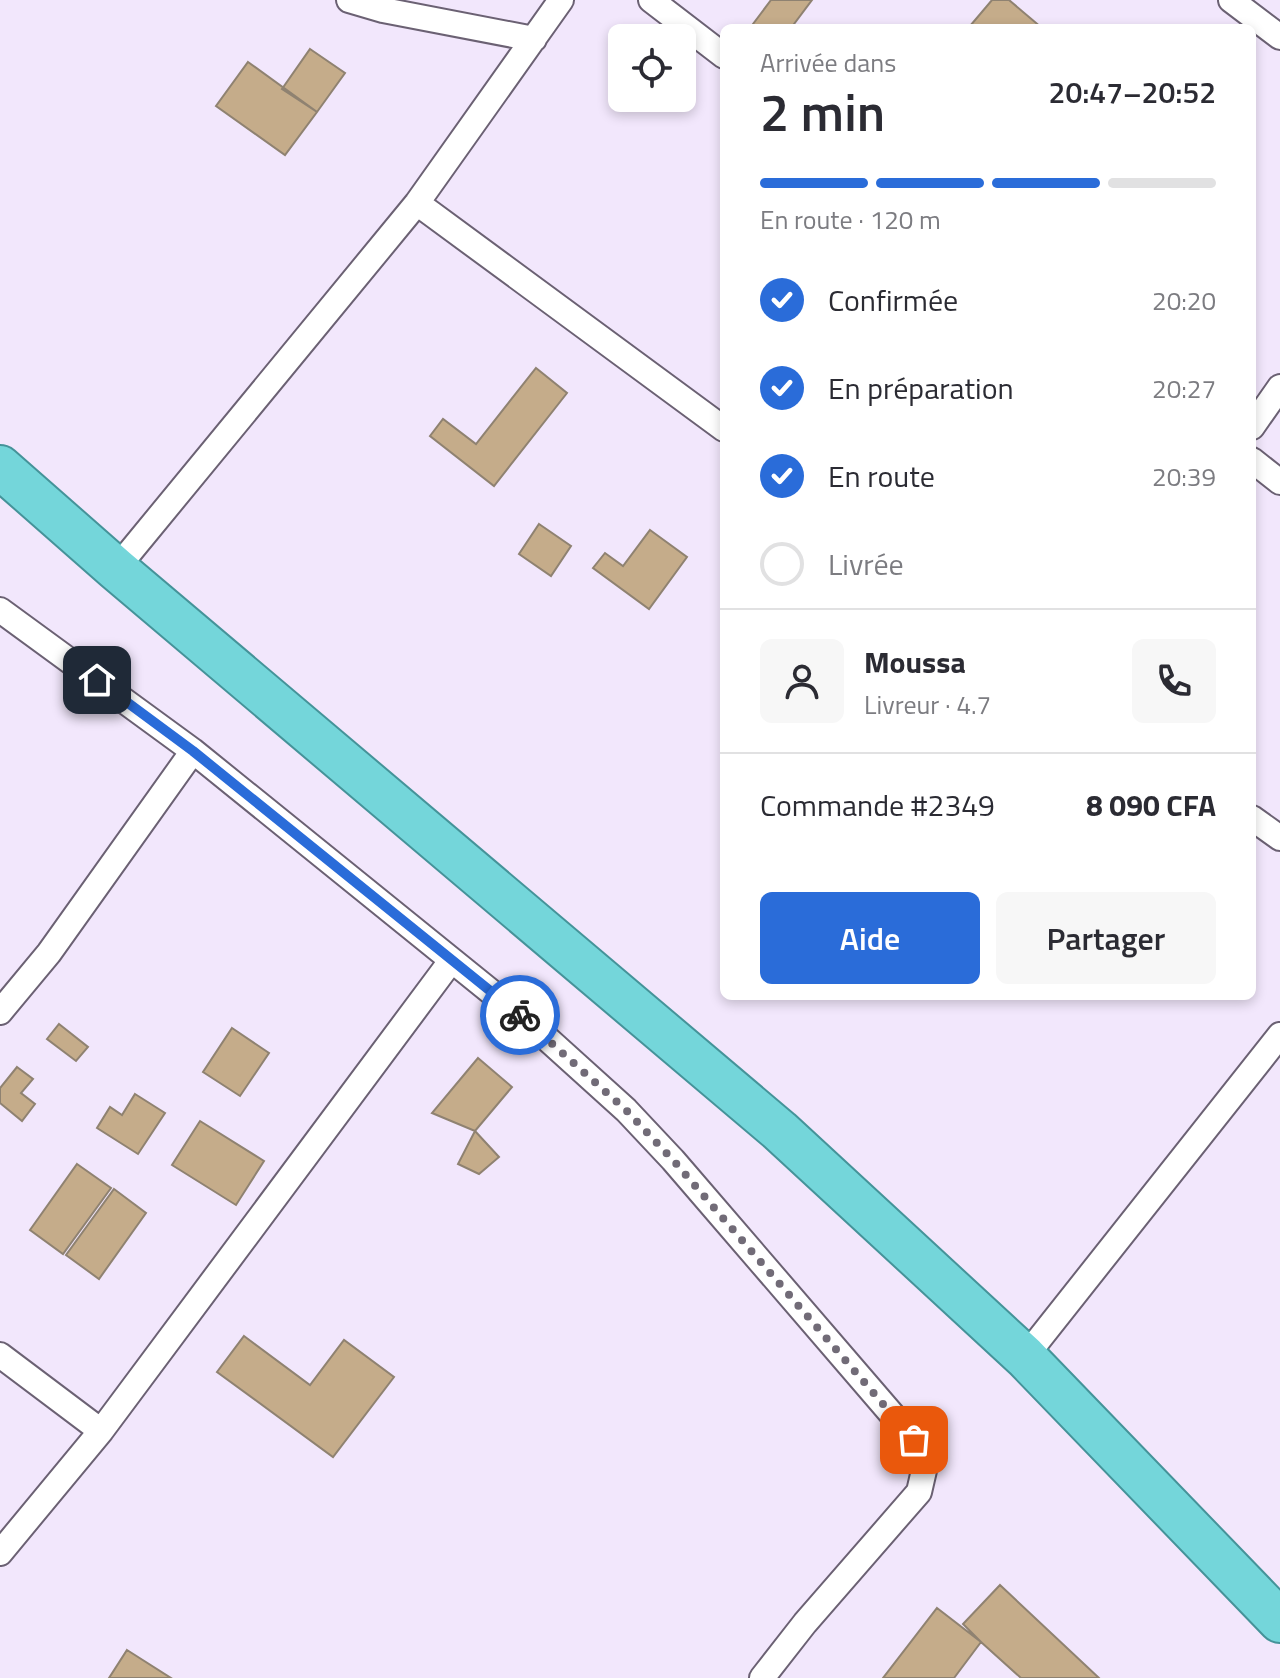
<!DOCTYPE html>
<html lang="fr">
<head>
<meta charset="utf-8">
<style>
  body { margin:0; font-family:"Titillium Web",sans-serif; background:#f7f7f7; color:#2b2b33; height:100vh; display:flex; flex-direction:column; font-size:30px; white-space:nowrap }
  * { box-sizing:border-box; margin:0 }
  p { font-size:26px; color:#7c7c81 }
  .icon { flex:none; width:44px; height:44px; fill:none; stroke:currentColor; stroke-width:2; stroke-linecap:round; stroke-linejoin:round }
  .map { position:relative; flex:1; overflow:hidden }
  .details { position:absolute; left:720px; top:24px; width:536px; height:976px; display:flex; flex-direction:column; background:#fff; border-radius:12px; box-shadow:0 4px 12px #0003 }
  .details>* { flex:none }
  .buttons { position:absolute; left:608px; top:24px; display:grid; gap:16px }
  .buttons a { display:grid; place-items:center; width:88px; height:88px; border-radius:12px; background:#fff; box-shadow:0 4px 12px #0003; font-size:40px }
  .pin { position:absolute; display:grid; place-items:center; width:68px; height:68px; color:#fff; margin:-34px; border-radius:16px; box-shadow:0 4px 12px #0006 }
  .courier { position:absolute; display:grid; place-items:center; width:80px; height:80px; margin:-40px; border:6px solid #2a6cd9; border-radius:50%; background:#fff; color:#222; box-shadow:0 2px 10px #0007 }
  .summary em { font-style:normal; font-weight:600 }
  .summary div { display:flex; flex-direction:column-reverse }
  .summary { display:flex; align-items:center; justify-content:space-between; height:136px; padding:0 40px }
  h1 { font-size:52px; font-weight:600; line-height:60px }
  .bar { display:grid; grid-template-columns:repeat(4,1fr); gap:12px 8px; align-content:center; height:96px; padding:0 40px }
  .bar i { height:10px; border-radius:6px; background:#e1e1e2 }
  .bar .active { background:#2a6cd9 }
  .bar p { grid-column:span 4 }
  .line { display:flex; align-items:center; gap:20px; padding:0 40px; border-top:2px solid #e1e1e2 }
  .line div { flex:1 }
  .round { display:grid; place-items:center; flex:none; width:84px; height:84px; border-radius:12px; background:#f7f7f7 }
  ol { padding:0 40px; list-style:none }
  li { display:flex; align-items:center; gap:24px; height:88px }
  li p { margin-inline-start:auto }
  li .icon { padding:8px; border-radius:50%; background:#2a6cd9; color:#fff; stroke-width:4 }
  li:last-child { color:#7c7c81 }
  li i { width:44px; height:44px; border:4px solid #e1e1e2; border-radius:50% }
  .primary-button { display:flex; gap:16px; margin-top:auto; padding:16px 40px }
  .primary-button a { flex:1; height:92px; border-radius:12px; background:#2a6cd9; color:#fff; font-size:32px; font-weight:600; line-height:92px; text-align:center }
  .primary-button a+a { background:#f7f7f7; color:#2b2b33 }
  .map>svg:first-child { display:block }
  .building { fill:#c5ac8a; stroke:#8f8271; stroke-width:2 }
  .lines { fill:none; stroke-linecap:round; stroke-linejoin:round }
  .minor-casing { stroke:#6b6173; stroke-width:28 }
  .trunk-casing { stroke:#459399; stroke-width:46 }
  .minor { stroke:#fff; stroke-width:24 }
  .trunk { stroke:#74d6da; stroke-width:42 }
  .done { stroke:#716b77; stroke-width:8; stroke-dasharray:0 14.4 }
  .route { stroke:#2a6cd9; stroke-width:10 }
</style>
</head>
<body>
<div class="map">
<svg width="1280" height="1678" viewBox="0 0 1280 1678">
  <rect width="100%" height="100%" fill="#f2e7fc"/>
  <path class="building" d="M771,0H812L791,28H750Z
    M992,0H1009L1042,28H972L970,26Z
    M310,49L345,73L317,112L282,89Z
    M248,62L317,112L285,155L216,106Z
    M536,368L567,393L494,486L430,436L443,419L476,444Z
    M539,524L571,546L551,576L519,554Z
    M650,530L687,557L649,609L593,568L605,553L623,566Z
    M59,1024L88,1047L76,1061L47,1039Z
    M232,1028L269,1053L240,1096L203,1072Z
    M478,1058L512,1087L475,1131L432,1113Z
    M17,1067L33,1079L21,1093L35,1104L22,1121L0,1103V1088Z
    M135,1094L165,1113L138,1154L97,1128L110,1107L122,1115Z
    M200,1121L264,1161L236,1205L172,1165Z
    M475,1131L499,1157L479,1174L458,1164Z
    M77,1164L111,1188L63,1254L30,1230Z
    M114,1189L146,1213L99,1279L66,1255Z
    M244,1336L310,1385L344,1340L394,1377L333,1457L217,1372Z
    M1000,1585L1099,1678H1021L981,1642L963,1624Z
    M937,1608L981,1642L954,1678H883Z
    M127,1650L171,1678H109Z"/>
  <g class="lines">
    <g class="minor-casing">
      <path id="minor" d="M349,0L383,10L534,39
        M651,0L724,56
        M1231,0L1280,37
        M417,203L724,429
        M1252,427L1280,387
        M1252,460L1280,482
        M116,569L417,203L561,0
        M0,610L193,751L532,1025L626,1110L673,1160L914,1440L925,1466L919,1492L805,1623L762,1678
        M1252,818L1280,838
        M0,1012L49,953L193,751
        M0,1355L101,1431
        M1025,1357L1280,1035
        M0,1553L101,1431L451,961"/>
    </g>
    <g class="trunk-casing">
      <path id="trunk" d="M0,467L116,569L780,1131L1025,1357L1280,1621"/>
    </g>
    <use href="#minor" class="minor"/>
    <use href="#trunk" class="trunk"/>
  </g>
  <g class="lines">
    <path class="done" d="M520,1015L626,1110L673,1160L914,1440"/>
    <path class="route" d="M97,680L193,751L520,1015"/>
  </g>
</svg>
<div class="buttons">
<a><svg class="icon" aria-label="locate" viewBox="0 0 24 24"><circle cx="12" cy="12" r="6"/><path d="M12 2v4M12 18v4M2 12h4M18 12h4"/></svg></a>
</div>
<div class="pin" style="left:914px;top:1440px;background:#ea580c"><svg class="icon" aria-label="bag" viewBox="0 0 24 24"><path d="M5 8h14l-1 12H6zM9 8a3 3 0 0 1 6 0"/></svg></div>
<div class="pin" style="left:97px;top:680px;background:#1f2937"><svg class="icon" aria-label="home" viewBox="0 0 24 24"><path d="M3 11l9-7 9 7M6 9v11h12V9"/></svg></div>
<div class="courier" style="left:520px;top:1015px"><svg class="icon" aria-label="bike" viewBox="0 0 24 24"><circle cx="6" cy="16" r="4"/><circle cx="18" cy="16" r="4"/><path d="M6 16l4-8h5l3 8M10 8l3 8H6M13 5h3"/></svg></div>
<section class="details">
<div class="summary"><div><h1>2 min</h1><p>Arrivée dans</p></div><em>20:47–20:52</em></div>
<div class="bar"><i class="active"></i><i class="active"></i><i class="active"></i><i></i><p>En route · 120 m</p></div>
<ol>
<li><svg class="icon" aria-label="check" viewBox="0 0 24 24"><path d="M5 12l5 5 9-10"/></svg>Confirmée<p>20:20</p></li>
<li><svg class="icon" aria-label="check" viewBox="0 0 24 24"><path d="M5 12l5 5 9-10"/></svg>En préparation<p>20:27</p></li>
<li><svg class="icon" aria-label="check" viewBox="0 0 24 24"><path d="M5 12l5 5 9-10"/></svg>En route<p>20:39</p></li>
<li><i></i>Livrée</li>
</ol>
<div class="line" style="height:144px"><a class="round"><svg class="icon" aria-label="person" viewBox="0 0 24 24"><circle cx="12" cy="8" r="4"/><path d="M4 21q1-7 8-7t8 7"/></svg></a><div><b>Moussa</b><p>Livreur · 4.7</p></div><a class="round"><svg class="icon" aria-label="phone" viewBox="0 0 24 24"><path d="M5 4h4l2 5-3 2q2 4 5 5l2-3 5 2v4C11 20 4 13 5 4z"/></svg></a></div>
<div class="line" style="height:104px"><div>Commande #2349</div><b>8 090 CFA</b></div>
<div class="primary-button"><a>Aide</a><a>Partager</a></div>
</section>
</div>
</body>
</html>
